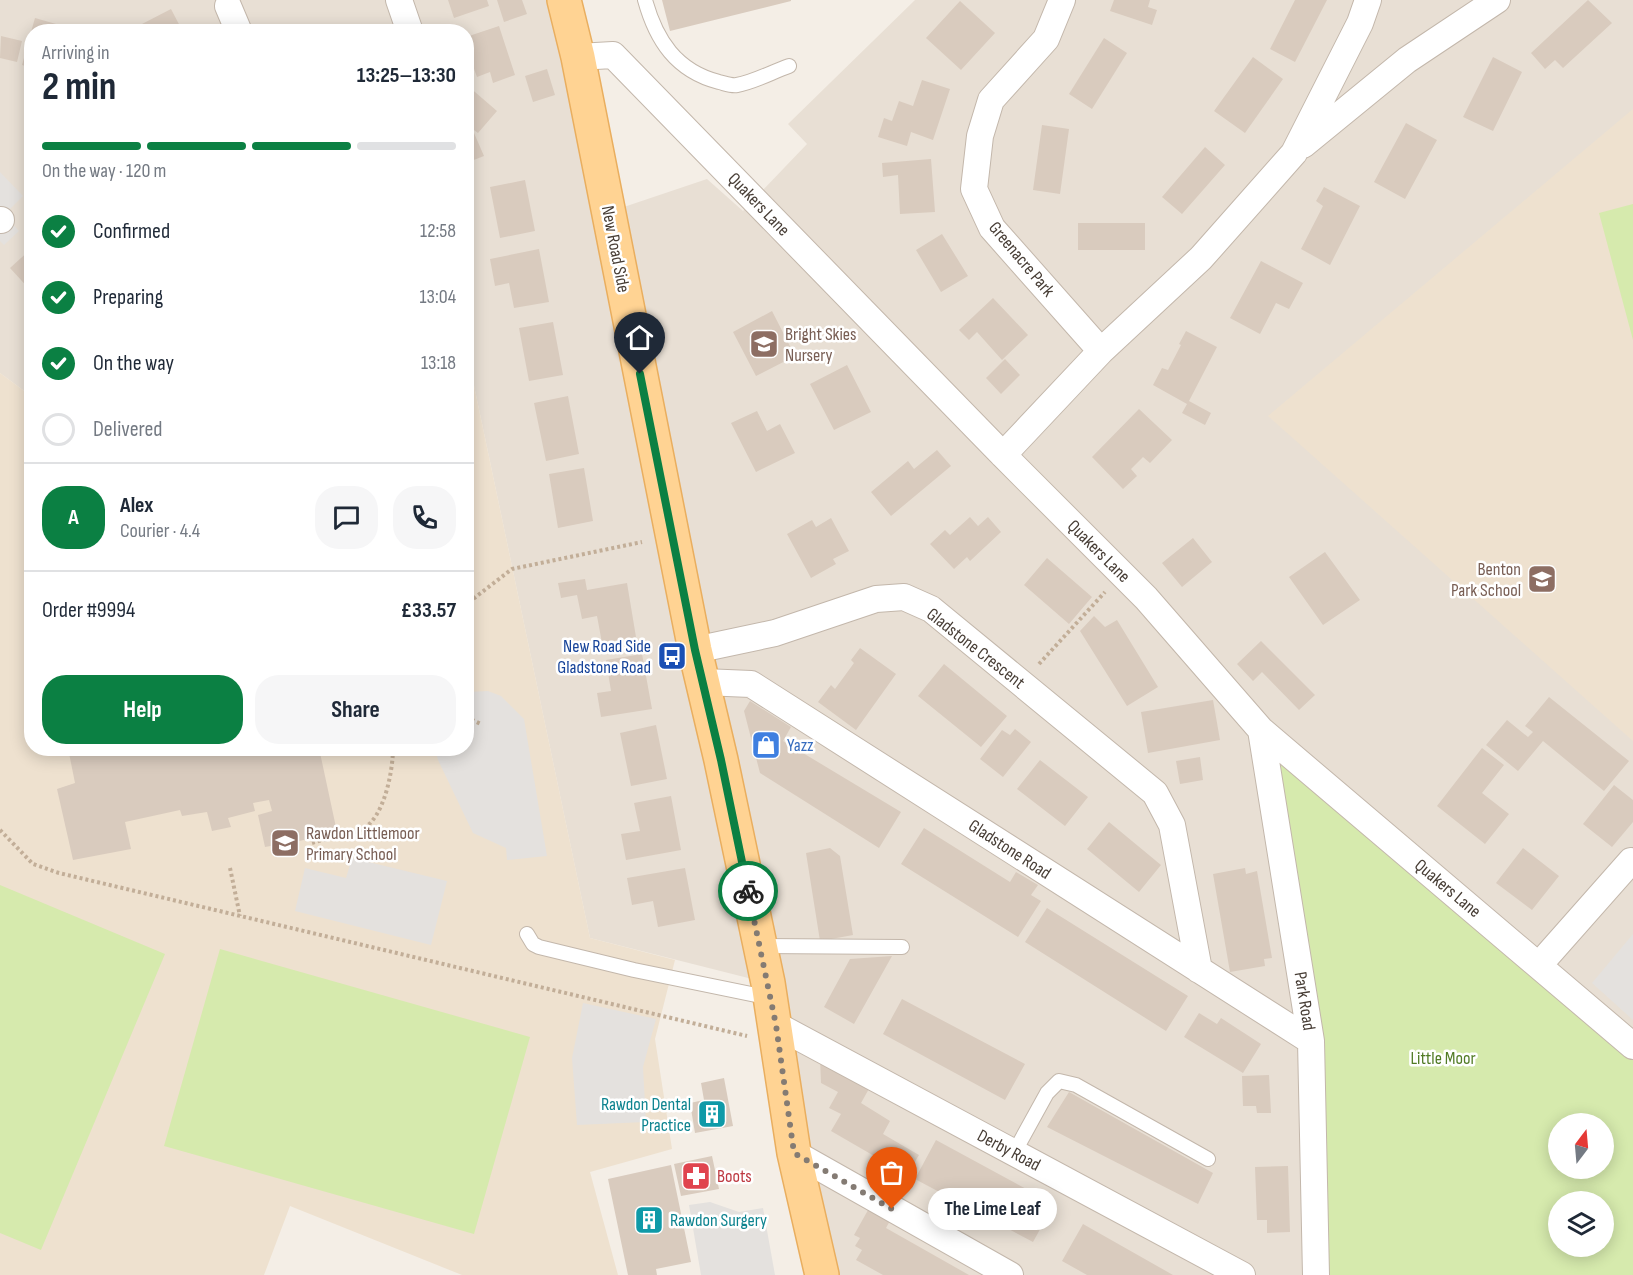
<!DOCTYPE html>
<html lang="en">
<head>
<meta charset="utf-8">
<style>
  body { margin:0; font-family:"Sofia Sans Condensed",sans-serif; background:#f6f6f7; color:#1f2937; height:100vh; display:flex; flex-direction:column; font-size:22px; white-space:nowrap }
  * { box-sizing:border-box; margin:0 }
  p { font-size:20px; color:#747a83 }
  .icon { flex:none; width:33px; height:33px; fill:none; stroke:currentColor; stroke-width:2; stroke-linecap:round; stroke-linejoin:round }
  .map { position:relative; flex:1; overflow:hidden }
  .panel { position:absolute; left:24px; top:24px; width:450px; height:732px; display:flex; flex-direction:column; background:#fff; border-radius:24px; box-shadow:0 3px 15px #0003 }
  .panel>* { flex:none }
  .needle { width:39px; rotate:16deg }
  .tools { position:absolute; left:1548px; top:1113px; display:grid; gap:12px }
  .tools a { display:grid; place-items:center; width:66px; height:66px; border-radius:50%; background:#fff; box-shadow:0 3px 15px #0003; font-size:30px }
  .pin { position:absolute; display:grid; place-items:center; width:51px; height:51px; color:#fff; margin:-62px -26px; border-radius:50% 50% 50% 0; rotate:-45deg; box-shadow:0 0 6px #0007 }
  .pin .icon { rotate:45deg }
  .courier { position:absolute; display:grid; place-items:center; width:60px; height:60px; margin:-30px; border:4px solid #0b8043; border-radius:50%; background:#fff; color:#222; box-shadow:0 2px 8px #0007 }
  .bubble { position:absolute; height:42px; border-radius:21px; background:#fff; box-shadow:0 3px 15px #0003; font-size:20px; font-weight:700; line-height:42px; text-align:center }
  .headline em { font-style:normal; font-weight:700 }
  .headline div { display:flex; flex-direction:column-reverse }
  .headline { display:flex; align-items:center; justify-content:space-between; height:102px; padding:0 18px }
  h1 { font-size:39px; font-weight:700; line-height:45px }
  .bar { display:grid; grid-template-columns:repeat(4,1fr); gap:9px 6px; align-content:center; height:72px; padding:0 18px }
  .bar i { height:8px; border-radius:4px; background:#e0e1e3 }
  .bar .active { background:#0b8043 }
  .bar p { grid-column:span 4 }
  .line { display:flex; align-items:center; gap:15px; padding:0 18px; border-top:2px solid #e0e1e3 }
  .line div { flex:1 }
  .round { display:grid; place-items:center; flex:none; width:63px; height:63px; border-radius:24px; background:#f6f6f7 }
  ol { padding:0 18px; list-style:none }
  li { display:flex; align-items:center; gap:18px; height:66px }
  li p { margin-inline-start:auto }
  li .icon { padding:6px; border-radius:50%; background:#0b8043; color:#fff; stroke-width:4 }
  li:last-child { color:#747a83 }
  li i { width:33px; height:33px; border:3px solid #e0e1e3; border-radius:50% }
  .primary-button { display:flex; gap:12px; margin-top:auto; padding:12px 18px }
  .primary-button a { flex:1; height:69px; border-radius:24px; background:#0b8043; color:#fff; font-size:24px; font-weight:700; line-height:69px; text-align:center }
  .primary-button a+a { background:#f6f6f7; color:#1f2937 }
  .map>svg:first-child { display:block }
  .residential { fill:#e8dfd4; fill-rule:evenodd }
  .education { fill:#eee1cf }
  .green { fill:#d6eaad; fill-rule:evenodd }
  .parking { fill:#e4e1de }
  .building { fill:#d9cbbe }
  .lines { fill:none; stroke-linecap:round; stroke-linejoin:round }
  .service-casing { stroke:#c3b7ab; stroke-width:16 }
  .minor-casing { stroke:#c3b7ab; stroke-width:28 }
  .primary-casing { stroke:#e9ae5f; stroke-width:36 }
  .path { stroke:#c2ae98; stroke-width:4; stroke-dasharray:3 3; stroke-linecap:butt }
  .service { stroke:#fff; stroke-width:14 }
  .minor { stroke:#fff; stroke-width:26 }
  .primary { stroke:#ffd393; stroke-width:33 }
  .done { stroke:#847b73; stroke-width:6; stroke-dasharray:0 10.8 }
  .route { stroke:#0b8043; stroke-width:8 }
  .labels { text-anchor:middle; stroke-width:5; stroke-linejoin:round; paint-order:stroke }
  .street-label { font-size:18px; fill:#473d35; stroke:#fff }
  .education-label { font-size:18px; fill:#785e54; stroke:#fff; text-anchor:start }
  .transit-label { font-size:18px; fill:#164399; stroke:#fff; text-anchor:end }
  .shop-label { font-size:18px; fill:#366cbe; stroke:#fff; text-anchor:start }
  .park-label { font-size:18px; fill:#517b25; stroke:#fff }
  .culture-label { font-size:18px; fill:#0d838f; stroke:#fff; text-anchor:end }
  .health-label { font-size:18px; fill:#be3a42; stroke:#fff; text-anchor:start }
</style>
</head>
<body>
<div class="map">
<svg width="1633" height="1275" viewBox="0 0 1633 1275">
  <rect width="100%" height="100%" fill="#f4eee6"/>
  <path class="residential" d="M0,0H554L609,212L707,179L743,211L807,144L788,124L915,0H1633V1275H822L768,983L590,938L467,352L466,32H32L31,396L0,373ZM1558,1124H1604V1168H1558ZM1558,1202H1604V1246H1558Z"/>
  <path class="education" d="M1633,109V741L1268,416Z
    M467,352L590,938L675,960L655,1039L672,1149L590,1172L618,1275H462L290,1206L264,1275H0V373L31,396L32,748H466Z"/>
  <path class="green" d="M1633,204V340L1599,213Z
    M1261,730L1633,1046V1275H1316L1311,1041ZM1558,1124H1604V1168H1558ZM1558,1202H1604V1246H1558Z
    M0,885L165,954L41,1250L0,1233Z
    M220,949L530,1037L474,1234L164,1146Z"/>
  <path class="parking" d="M0,172L23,196L4,215L19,231L4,245L0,241Z
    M488,691L501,696L524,719L547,856L507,860L506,848L473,833L438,760L435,749L466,748L467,692Z
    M352,858L447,881L431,945L295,911L305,868L346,878Z
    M1633,934V1020L1592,983Z
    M583,1003L656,1019L643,1067L646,1122L577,1125L572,1058Z
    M710,1202L739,1212L763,1208L775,1275H701L689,1205Z"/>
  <path class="building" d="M448,0H487L489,6L454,18Z
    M497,0H522L527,14L504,22Z
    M662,0H791V1L670,31Z
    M1114,0H1150L1148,7L1157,10L1152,25L1110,11Z
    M1295,0H1327L1295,62L1270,49Z
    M1588,0L1612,23L1563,68L1555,60L1545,69L1531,53Z
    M960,1L995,33L961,70L926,38Z
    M171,9L183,32H146L142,24Z
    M35,18L56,24L54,32H31Z
    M499,26L515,75L493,83L490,72L477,77L466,47V37Z
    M31,33H32V68L22,65Z
    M1,36L22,41L17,62L0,58Z
    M1104,38L1127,53L1092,109L1069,94Z
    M1253,57L1283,79L1245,133L1214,111Z
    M1493,57L1522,72L1493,131L1463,117Z
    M547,69L555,95L533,102L525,76Z
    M922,80L950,89L933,140L911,132L907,146L878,137L884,118L892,121L899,101L913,106Z
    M468,86L497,111L478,133L466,124V88Z
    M1406,123L1437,140L1405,199L1374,182Z
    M1042,125L1069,129L1060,194L1033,190Z
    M474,133L484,156L466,163V137Z
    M1205,147L1225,165L1182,214L1162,197Z
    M931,159L935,212L900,214L898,175L883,177L882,163Z
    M525,180L535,231L500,238L490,187Z
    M1324,187L1360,206L1330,265L1301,249L1323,206L1316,201Z
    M1078,223H1145V250H1078Z
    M942,234L968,276L941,292L916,250Z
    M32,248V292L10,268Z
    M539,249L549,302L514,308L509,283L495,286L490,259Z
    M1261,261L1303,283L1289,309L1276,303L1260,334L1230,318Z
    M993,298L1028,335L1002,360L977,332L969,340L959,330Z
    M772,311L795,356L756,376L733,332Z
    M553,322L563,375L529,381L519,328Z
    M1186,331L1217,347L1189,401L1211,413L1205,425L1182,413L1187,404L1153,385L1162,368L1168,370L1181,345L1179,344Z
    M1005,359L1020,375L1001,394L986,378Z
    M847,365L871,412L834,430L810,384Z
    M568,396L579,454L546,461L534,403Z
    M1139,409L1172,440L1150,463L1143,457L1131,469L1137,476L1123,489L1092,457Z
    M757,411L767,431L780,424L795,453L756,472L731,423Z
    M937,450L951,466L891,516L871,492L908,461L914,469Z
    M584,468L593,521L558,528L549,474Z
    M970,517L978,526L988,517L1001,532L970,561L967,557L954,569L930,544L945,530L950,535Z
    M831,518L849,551L833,559L836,564L811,578L787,534L812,520L816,527Z
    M1193,538L1212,562L1182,587L1162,563Z
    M1325,552L1360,600L1323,625L1289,577Z
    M1047,558L1092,597L1069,624L1024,585Z
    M585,579L587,590L627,583L636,637L602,643L597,616L582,619L577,595L561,598L558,583Z
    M1094,616L1105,627L1117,620L1158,687L1127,706L1080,631Z
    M1261,641L1315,695L1299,710L1262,672L1253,681L1237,664Z
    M860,648L896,674L856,730L818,702L831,685L835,689L854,663L851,660Z
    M642,654L652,709L601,717L597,693L611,691L606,660Z
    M944,664L1007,716L981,747L918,696Z
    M1549,697L1629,761L1604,791L1543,741L1518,771L1486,745L1507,720L1528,737L1533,732L1525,726Z
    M1213,700L1220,740L1148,753L1141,712Z
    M750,701L791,727L783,741L901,812L879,848L760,773L744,711Z
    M656,725L667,779L631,786L620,733Z
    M1015,729L1031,742L1003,777L980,759L1002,730L1010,735Z
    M68,748H319L337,832L291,843V851L279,855L276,845L265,847L258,815L272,811L269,800L253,803L255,811L228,818L231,827L212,831L207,812L182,816L180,810L125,822L131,849L73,860L57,789L75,783Z
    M1482,748L1504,765L1482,793L1509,814L1485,844L1437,806Z
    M1200,757L1203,780L1180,784L1176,761Z
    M1040,760L1088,797L1065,826L1017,789Z
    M1614,785L1633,800V822L1612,847L1583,824Z
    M671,796L681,850L626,860L621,834L640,831L634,803Z
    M1109,822L1161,865L1139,892L1087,849Z
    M924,828L1010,882L1016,872L1038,885L1031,895L1041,901L1018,937L901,864Z
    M830,848L840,856L853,935L820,941L806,853Z
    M1523,848L1559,876L1532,910L1496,883Z
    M685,868L695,920L658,927L653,901L632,905L627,878Z
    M1245,868L1246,874L1257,871L1272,958L1264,959L1265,966L1230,972L1213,874Z
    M1047,908L1188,996L1166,1031L1025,942Z
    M892,956L854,1024L824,1007L850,959Z
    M902,999L1025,1064L1005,1100L883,1034Z
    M1199,1013L1217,1024L1221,1018L1261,1044L1243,1073L1184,1037Z
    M820,1058L870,1087L861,1103L890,1121L883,1134L919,1155L907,1175L831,1131L841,1114L829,1108L838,1092L821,1083Z
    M1269,1075L1271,1113H1257L1256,1106H1243L1242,1076Z
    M724,1078L733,1126L695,1133L690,1103L704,1100L701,1083Z
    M1069,1092L1213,1173L1198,1204L1047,1127Z
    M936,1140L1054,1204L1033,1242L915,1179Z
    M712,1156L719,1189L681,1196L674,1164Z
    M671,1165L691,1262L656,1269L657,1275H628L608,1179Z
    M1288,1166L1290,1232L1267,1233V1220H1257L1255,1167Z
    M872,1203L893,1215L886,1228L969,1275H883L856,1260L862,1250L855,1246L860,1238L854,1235Z
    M1083,1224L1173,1275H1087L1062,1261Z"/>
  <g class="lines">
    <g class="service-casing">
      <path id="service" d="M645,0C656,40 676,71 719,82C724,83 731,86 737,85C754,82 772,72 789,66
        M527,934L533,944L539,947L634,970L771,998
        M760,946L902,947
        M1014,1153L1047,1093L1059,1081L1076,1085L1208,1159"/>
    </g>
    <g class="minor-casing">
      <path id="minor" d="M399,0L410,32
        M1062,0L1046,39L991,100L980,136L974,189L992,228L1101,351
        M228,6L239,32
        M578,57L613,55L1003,455L1146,598L1261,730L1633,1046
        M1303,145L1407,60L1497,0
        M0,220H1
        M1003,455L1101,351L1201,258L1294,153L1360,23L1368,0
        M695,650L775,633L876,599L904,597L931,609L1155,793L1172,825L1199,970
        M703,682L751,684L1311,1041
        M1261,730L1311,1041L1316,1275
        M1539,965L1631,861
        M776,1025L1242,1275
        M794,1153L1010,1275"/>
    </g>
    <g class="primary-casing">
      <path id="primary" d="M564,0L578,57L695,650L721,760L768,983L794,1153L822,1275"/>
    </g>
    <path class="path" d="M466,608L473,599L512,569L642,542
      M1039,664L1105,592
      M466,717L481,724
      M0,830L33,864L59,873L747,1036
      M312,843C328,838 347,836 362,829C384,819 393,771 393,748
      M230,868L240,916"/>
    <use href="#service" class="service"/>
    <use href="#minor" class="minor"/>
    <use href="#primary" class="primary"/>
  </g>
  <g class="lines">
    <path class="done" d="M748,891L776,1025L794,1153L892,1209"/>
    <path class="route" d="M640,374L695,650L721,760L748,891"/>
  </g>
  <defs>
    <g id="school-square" transform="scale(1.5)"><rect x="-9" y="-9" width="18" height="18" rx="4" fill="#8d6e63" stroke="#fff"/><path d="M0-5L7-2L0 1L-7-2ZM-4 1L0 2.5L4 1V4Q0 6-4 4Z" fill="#fff"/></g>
    <g id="bus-square" transform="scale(1.5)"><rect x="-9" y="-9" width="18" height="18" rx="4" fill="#1a4fb4" stroke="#fff"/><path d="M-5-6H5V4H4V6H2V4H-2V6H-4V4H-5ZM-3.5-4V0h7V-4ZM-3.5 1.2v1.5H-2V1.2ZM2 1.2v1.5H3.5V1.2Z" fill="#fff"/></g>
    <g id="shop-square" transform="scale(1.5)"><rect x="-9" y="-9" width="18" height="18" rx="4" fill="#3f7fe0" stroke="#fff"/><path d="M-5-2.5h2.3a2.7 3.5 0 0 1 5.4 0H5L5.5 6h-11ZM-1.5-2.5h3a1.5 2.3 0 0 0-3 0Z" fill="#fff"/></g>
    <g id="building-square" transform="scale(1.5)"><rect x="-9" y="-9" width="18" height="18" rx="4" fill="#0f9aa8" stroke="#fff"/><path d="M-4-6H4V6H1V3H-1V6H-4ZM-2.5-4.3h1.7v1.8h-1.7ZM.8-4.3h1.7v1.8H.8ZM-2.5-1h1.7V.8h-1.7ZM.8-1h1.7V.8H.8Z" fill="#fff"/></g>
    <g id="pharmacy-square" transform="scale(1.5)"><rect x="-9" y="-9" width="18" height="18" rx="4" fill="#e0444e" stroke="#fff"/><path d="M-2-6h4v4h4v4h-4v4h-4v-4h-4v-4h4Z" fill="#fff"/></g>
  </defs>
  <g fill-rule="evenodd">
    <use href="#school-square" x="764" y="344"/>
    <use href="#school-square" x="1542" y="579"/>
    <use href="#bus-square" x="672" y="656"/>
    <use href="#shop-square" x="766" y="745"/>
    <use href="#school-square" x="285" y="843"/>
    <use href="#building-square" x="712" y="1114"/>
    <use href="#pharmacy-square" x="696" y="1176"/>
    <use href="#building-square" x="649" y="1220"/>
  </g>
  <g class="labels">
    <g class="street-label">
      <text transform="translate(759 204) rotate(46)" y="6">Quakers Lane</text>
      <text transform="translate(616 249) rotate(79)" y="6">New Road Side</text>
      <text transform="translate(1022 259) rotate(50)" y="6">Greenacre Park</text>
      <text transform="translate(1099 551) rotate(45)" y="6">Quakers Lane</text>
      <text transform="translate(976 648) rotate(38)" y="6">Gladstone Crescent</text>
      <text transform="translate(1010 849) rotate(33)" y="6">Gladstone Road</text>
      <text transform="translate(1448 888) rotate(40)" y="6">Quakers Lane</text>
      <text transform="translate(1305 1001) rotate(81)" y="6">Park Road</text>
      <text transform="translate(1009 1150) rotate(28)" y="6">Derby Road</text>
    </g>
    <g class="education-label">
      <text x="785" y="340">Bright Skies<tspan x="785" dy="21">Nursery</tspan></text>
      <text x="1521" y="575" text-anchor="end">Benton<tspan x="1521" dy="21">Park School</tspan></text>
      <text x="306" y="839">Rawdon Littlemoor<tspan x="306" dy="21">Primary School</tspan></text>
    </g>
    <g class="transit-label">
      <text x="651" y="652">New Road Side<tspan x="651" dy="21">Gladstone Road</tspan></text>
    </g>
    <g class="shop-label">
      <text x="787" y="751">Yazz</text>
    </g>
    <g class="park-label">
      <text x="1443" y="1064">Little Moor</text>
    </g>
    <g class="culture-label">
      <text x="691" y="1110">Rawdon Dental<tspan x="691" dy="21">Practice</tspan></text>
      <text x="670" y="1226" text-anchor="start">Rawdon Surgery</text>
    </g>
    <g class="health-label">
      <text x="717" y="1182">Boots</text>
    </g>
  </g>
</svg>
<div class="tools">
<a><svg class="needle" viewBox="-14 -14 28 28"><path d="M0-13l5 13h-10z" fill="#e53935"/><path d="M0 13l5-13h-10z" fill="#747a83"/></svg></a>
<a><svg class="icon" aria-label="layers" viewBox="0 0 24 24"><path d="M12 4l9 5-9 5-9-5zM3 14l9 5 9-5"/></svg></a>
</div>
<div class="pin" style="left:892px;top:1209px;background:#ea580c"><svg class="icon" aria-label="bag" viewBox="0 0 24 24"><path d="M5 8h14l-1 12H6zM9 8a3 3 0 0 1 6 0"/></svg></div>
<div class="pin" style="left:640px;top:374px;background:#1f2937"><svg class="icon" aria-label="home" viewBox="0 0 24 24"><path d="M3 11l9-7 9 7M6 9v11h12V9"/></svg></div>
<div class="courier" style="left:748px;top:891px"><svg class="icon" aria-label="bike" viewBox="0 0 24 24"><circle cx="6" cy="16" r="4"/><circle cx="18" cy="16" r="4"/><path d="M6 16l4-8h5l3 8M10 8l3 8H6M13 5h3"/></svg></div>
<div class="bubble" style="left:928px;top:1188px;width:129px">The Lime Leaf</div>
<section class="panel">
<div class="headline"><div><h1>2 min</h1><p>Arriving in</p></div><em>13:25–13:30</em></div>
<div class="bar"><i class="active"></i><i class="active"></i><i class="active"></i><i></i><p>On the way · 120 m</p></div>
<ol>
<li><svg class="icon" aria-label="check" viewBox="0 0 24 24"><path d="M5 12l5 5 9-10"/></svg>Confirmed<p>12:58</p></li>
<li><svg class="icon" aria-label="check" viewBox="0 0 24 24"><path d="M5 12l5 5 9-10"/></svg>Preparing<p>13:04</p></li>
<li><svg class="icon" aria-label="check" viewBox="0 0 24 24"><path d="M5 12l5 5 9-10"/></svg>On the way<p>13:18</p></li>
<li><i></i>Delivered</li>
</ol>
<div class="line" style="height:108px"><b class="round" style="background:#0b8043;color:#fff">A</b><div><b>Alex</b><p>Courier · 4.4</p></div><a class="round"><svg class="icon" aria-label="chat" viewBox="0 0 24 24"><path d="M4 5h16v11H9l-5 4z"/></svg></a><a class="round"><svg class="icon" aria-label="phone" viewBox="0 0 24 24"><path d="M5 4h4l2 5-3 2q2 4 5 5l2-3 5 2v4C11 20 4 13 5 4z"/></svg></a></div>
<div class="line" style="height:78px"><div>Order #9994</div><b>£33.57</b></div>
<div class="primary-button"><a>Help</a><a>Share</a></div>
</section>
</div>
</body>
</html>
